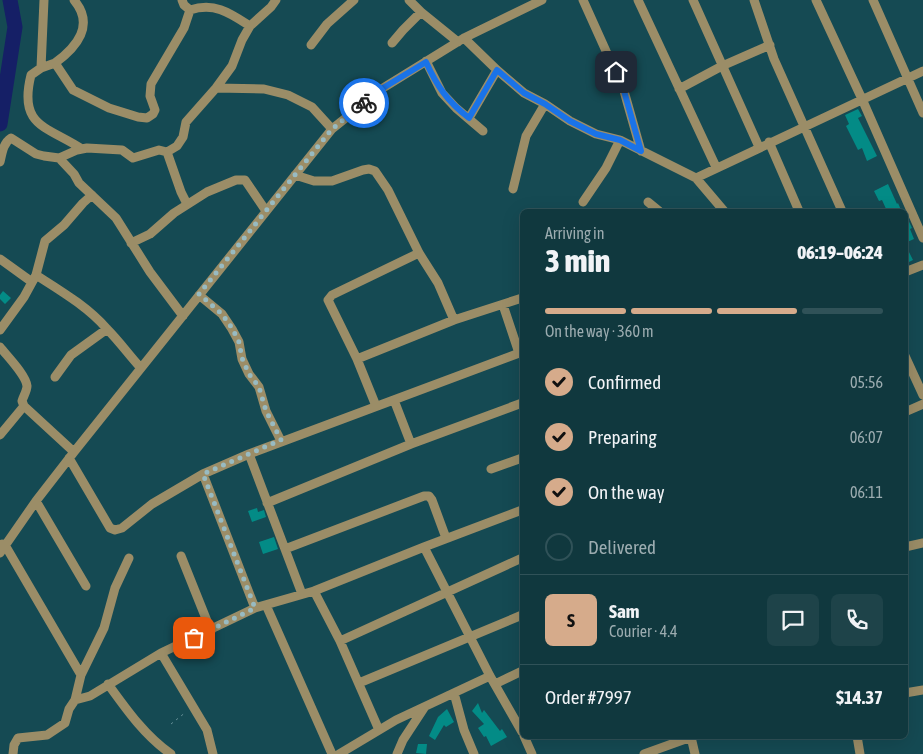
<!DOCTYPE html>
<html lang="en">
<head>
<meta charset="utf-8">
<style>
  body { margin:0; font-family:"Asap Condensed",sans-serif; background:#1e4349; color:#f1f3f6; height:100vh; display:flex; flex-direction:column; font-size:19px; white-space:nowrap }
  * { box-sizing:border-box; margin:0 }
  p { font-size:16px; color:#9cacb0 }
  .icon { flex:none; width:28px; height:28px; fill:none; stroke:currentColor; stroke-width:2; stroke-linecap:round; stroke-linejoin:round }
  .map { position:relative; flex:1; overflow:hidden }
  .details { position:absolute; left:520px; top:209px; width:388px; height:530px; display:flex; flex-direction:column; background:#10383e; border-radius:8px; box-shadow:0 5px 20px #0002,0 0 0 1px #305258 }
  .details>* { flex:none }
  .pin { position:absolute; display:grid; place-items:center; width:42px; height:42px; color:#fff; margin:-21px; border-radius:10px; box-shadow:0 2px 8px #0006 }
  .courier { position:absolute; display:grid; place-items:center; width:50px; height:50px; margin:-25px; border:4px solid #1a73e8; border-radius:50%; background:#fff; color:#222; box-shadow:0 1px 6px #0007 }
  .overview em { font-style:normal; font-weight:800 }
  .overview div { display:flex; flex-direction:column-reverse }
  .overview { display:flex; align-items:center; justify-content:space-between; height:85px; padding:0 25px }
  h1 { font-size:32px; font-weight:800; line-height:38px }
  .bar { display:grid; grid-template-columns:repeat(4,1fr); gap:8px 5px; align-content:center; height:60px; padding:0 25px }
  .bar i { height:6px; border-radius:4px; background:#305258 }
  .bar .current { background:#d6ab8b }
  .bar p { grid-column:span 4 }
  .line { display:flex; align-items:center; gap:12px; padding:0 25px; border-top:1px solid #305258 }
  .line div { flex:1 }
  .round { display:grid; place-items:center; flex:none; width:52px; height:52px; border-radius:8px; background:#1e4349 }
  ol { padding:0 25px; list-style:none }
  li { display:flex; align-items:center; gap:15px; height:55px }
  li p { margin-inline-start:auto }
  li .icon { padding:5px; border-radius:50%; background:#d6ab8b; color:#111; stroke-width:4 }
  li:last-child { color:#9cacb0 }
  li i { width:28px; height:28px; border:2px solid #305258; border-radius:50% }
  .map>svg:first-child { display:block }
  .lines { fill:none; stroke-linecap:round; stroke-linejoin:round }
  .river { stroke:#151f66; stroke-width:15 }
  .building { fill:#038b86 }
  .path { stroke:#648e96; stroke-width:1; stroke-dasharray:2.5 4; stroke-linecap:butt }
  .minor { stroke:#9b8d67; stroke-width:9 }
  .done { stroke:#98bbc2; stroke-width:5; stroke-dasharray:0 9 }
  .route { stroke:#1a73e8; stroke-width:6 }
</style>
</head>
<body>
<div class="map">
<svg width="923" height="754" viewBox="0 0 923 754">
  <rect width="100%" height="100%" fill="#154a53"/>
  <g class="lines">
    <path class="river" d="M0,124L15,27L10,0"/>
  </g>
  <path class="building" d="M858,109L862,116L858,118L877,156L867,161L862,148L858,150L846,126L849,124L845,115Z
    M888,184L897,204L898,203L901,210L897,211H887L882,200L879,201L874,191Z
    M905,213L912,228L910,229L914,239L905,243Z
    M905,244L913,260L905,264Z
    M3,291L11,298L5,304L0,299V295Z
    M257,508L258,512L264,510L266,517L252,522L248,511Z
    M274,537L278,549L263,554L259,542Z
    M478,703L482,713L484,710L500,731L502,729L507,737L491,746L486,736L484,737L478,728L484,724L472,711Z
    M447,709L454,722L446,727L444,725L435,740L429,736L438,717Z
    M418,744H427L426,754L416,753Z"/>
  <g class="lines">
    <path class="path" d="M171,724L186,712"/>
    <path class="minor" d="M182,0L184,5L190,10C215,2 230,13 250,26
      M409,0L421,12L458,42
      M583,0L624,91L641,151
      M638,0L716,167
      M693,0L759,147
      M754,0L774,59L842,211
      M816,0L862,99L923,238
      M873,0L923,113
      M464,38L497,70L524,93L545,104L570,121L596,134L620,140L696,178L724,211
      M392,43L403,30L421,12
      M311,45L327,24L354,0
      M426,61L442,93L456,108L483,131
      M55,63C77,47 95,25 74,0
      M41,68L44,0
      M216,88L264,89L288,95L312,107L332,129
      M679,89L722,66L770,45
      M469,118L497,70
      M769,142L799,211
      M82,149C47,126 18,127 31,75L41,68L55,63L73,90L109,108L138,117L147,118L153,114L155,110L150,96L151,84L184,28L190,10
      M167,152L181,192L187,204
      M59,158L74,174L79,183L116,218L150,272L183,316
      M0,162C2,154 3,143 11,138L36,154L44,156L59,158L77,150L87,148L122,150L133,158L159,150L167,152L177,146L183,137L186,122L216,88L232,66L242,40L250,26L271,7L276,0
      M295,175L314,181H332L363,170L369,169L375,171L388,190L419,253L438,283L454,320
      M696,178L923,71
      M513,189L526,136L545,104
      M583,202L606,168L620,140
      M648,202L659,211
      M131,243L150,234L174,213L207,192L236,180H245L266,211
      M0,259L32,282
      M905,272L923,265
      M36,275C61,291 88,307 107,329C119,341 129,355 140,367
      M199,295L222,314L232,329L239,342L242,359L249,374L259,387L266,411L281,441
      M503,305L519,353
      M0,330L24,297L36,275L45,241L64,225L83,203L92,195
      M0,347C7,356 26,375 27,386C27,391 23,397 22,401L24,406L74,452
      M905,356L923,395
      M357,359L454,320L522,298
      M55,377L71,355L107,329
      M394,400L411,444
      M376,406L357,359L328,300L332,295L419,253
      M905,412L923,404
      M0,435L24,406
      M249,454L302,594
      M69,458L110,528L115,530L122,528L152,504L203,474L249,454L522,352
      M491,469L522,458
      M203,474L255,608
      M36,501L86,586
      M267,503L411,444L522,403
      M2,544L5,545L81,675
      M424,547L490,676L522,732
      M905,547L923,543
      M285,549L424,496H429L432,500L446,538
      M0,553L36,501L74,452L332,129L383,88L464,38L542,0
      M181,556L211,631
      M314,591L340,641L379,730
      M266,605L332,754
      M340,641L522,558
      M161,653L207,730L213,754
      M359,683L522,615
      M108,684C126,709 145,736 171,754
      M495,684L522,671
      M454,693L464,730L474,754
      M905,693L923,690
      M75,700L90,696L161,653L255,608L314,591L424,547L522,510
      M524,736L532,754
      M857,736L860,754
      M691,737L695,754
      M13,754L14,745L18,738L47,735L65,723L69,709L75,700L81,675L104,628L115,588L129,558
      M339,754L396,720L490,676
      M397,754L403,740L424,708
      M644,754L694,736"/>
  </g>
  <g class="lines">
    <path class="done" d="M194,638L255,608L203,474L281,440L266,411L259,387L249,374L242,358L239,342L232,328L222,314L199,294L332,129L364,103"/>
    <path class="route" d="M364,103L383,88L426,62C437,86 447,101 469,118L497,70L524,93L545,104L570,121L596,134L620,140L641,151L624,91L616,72"/>
  </g>
</svg>
<div class="pin" style="left:194px;top:638px;background:#ea580c"><svg class="icon" aria-label="bag" viewBox="0 0 24 24"><path d="M5 8h14l-1 12H6zM9 8a3 3 0 0 1 6 0"/></svg></div>
<div class="pin" style="left:616px;top:72px;background:#1f2937"><svg class="icon" aria-label="home" viewBox="0 0 24 24"><path d="M3 11l9-7 9 7M6 9v11h12V9"/></svg></div>
<div class="courier" style="left:364px;top:103px"><svg class="icon" aria-label="bike" viewBox="0 0 24 24"><circle cx="6" cy="16" r="4"/><circle cx="18" cy="16" r="4"/><path d="M6 16l4-8h5l3 8M10 8l3 8H6M13 5h3"/></svg></div>
<section class="details">
<div class="overview"><div><h1>3 min</h1><p>Arriving in</p></div><em>06:19–06:24</em></div>
<div class="bar"><i class="current"></i><i class="current"></i><i class="current"></i><i></i><p>On the way · 360 m</p></div>
<ol>
<li><svg class="icon" aria-label="check" viewBox="0 0 24 24"><path d="M5 12l5 5 9-10"/></svg>Confirmed<p>05:56</p></li>
<li><svg class="icon" aria-label="check" viewBox="0 0 24 24"><path d="M5 12l5 5 9-10"/></svg>Preparing<p>06:07</p></li>
<li><svg class="icon" aria-label="check" viewBox="0 0 24 24"><path d="M5 12l5 5 9-10"/></svg>On the way<p>06:11</p></li>
<li><i></i>Delivered</li>
</ol>
<div class="line" style="height:90px"><b class="round" style="background:#d6ab8b;color:#111">S</b><div><b>Sam</b><p>Courier · 4.4</p></div><a class="round"><svg class="icon" aria-label="chat" viewBox="0 0 24 24"><path d="M4 5h16v11H9l-5 4z"/></svg></a><a class="round"><svg class="icon" aria-label="phone" viewBox="0 0 24 24"><path d="M5 4h4l2 5-3 2q2 4 5 5l2-3 5 2v4C11 20 4 13 5 4z"/></svg></a></div>
<div class="line" style="height:65px"><div>Order #7997</div><b>$14.37</b></div>
</section>
</div>
</body>
</html>
